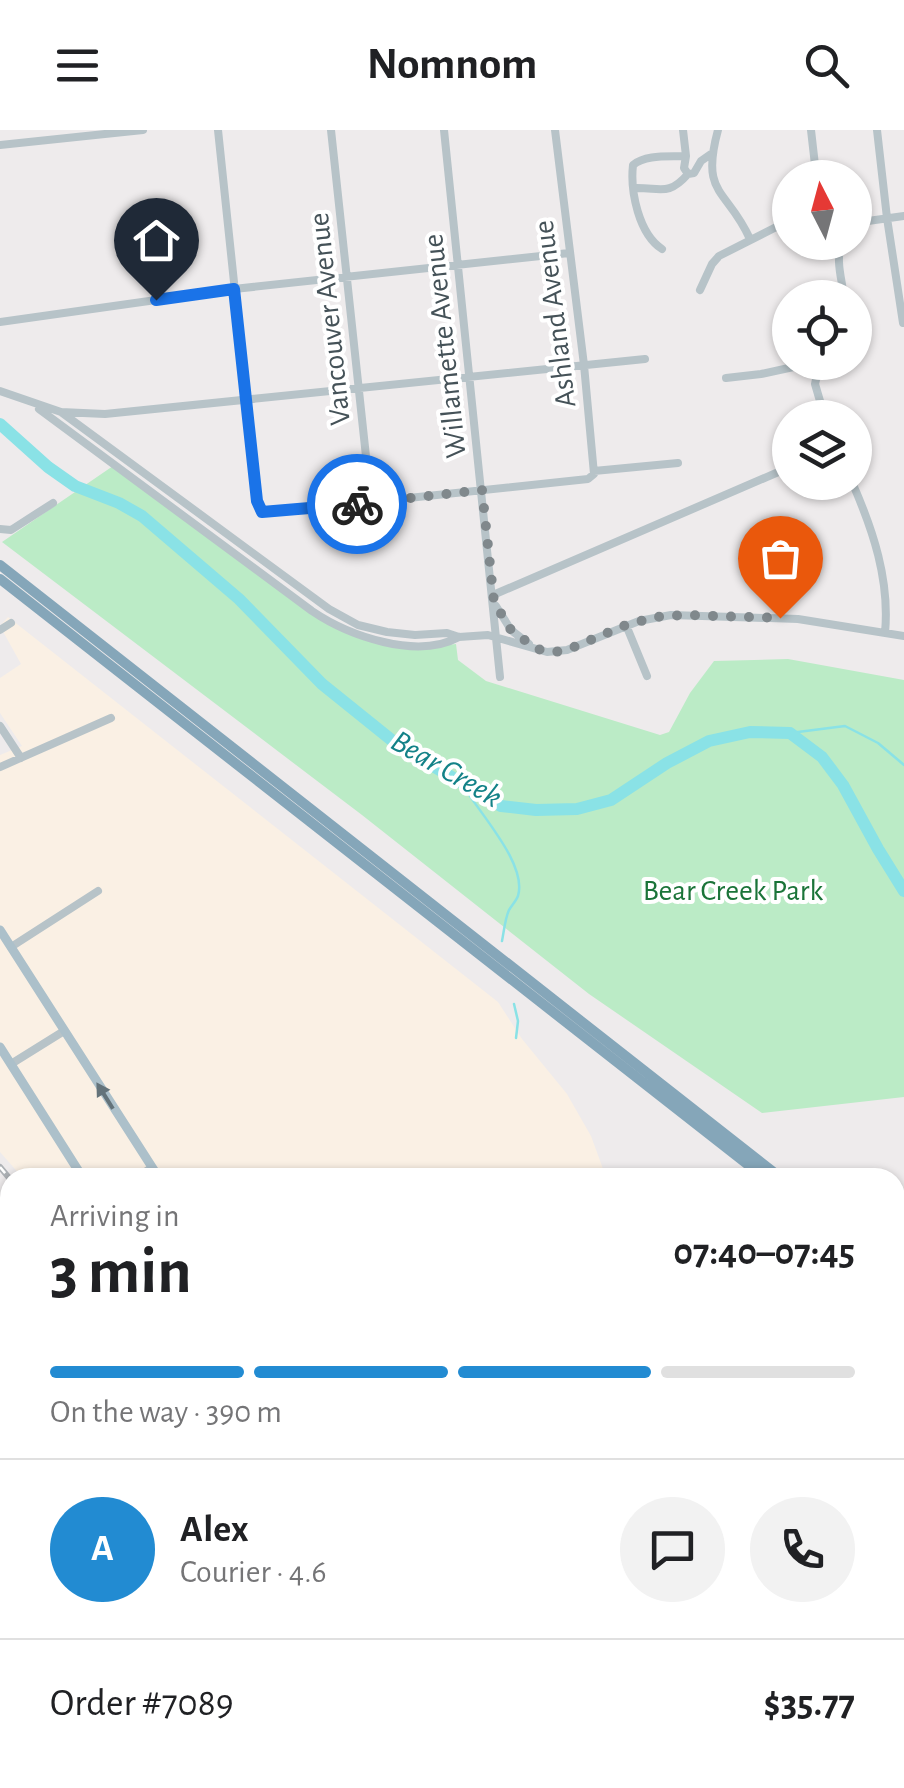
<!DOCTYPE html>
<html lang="en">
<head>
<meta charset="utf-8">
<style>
  body { margin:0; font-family:"Alegreya Sans",sans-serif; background:#f2f2f2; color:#202124; height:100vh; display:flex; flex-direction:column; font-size:38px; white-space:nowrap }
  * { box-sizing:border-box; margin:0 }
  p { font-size:32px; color:#757577 }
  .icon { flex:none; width:55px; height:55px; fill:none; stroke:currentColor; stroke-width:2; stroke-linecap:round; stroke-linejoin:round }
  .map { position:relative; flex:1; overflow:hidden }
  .panel { position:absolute; left:0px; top:1038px; width:905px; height:622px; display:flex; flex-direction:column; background:#fff; border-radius:30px 30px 0 0; box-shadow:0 2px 8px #0004 }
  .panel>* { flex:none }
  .needle { width:65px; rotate:354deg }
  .tools { position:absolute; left:772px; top:30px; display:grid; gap:20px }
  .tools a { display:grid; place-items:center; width:100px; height:100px; border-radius:50%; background:#fff; box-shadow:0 2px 8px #0004; font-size:50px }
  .pin { position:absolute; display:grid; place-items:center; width:85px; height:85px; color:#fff; margin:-102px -42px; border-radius:50% 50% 50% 0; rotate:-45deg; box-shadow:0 0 10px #0007 }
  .pin .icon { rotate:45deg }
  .courier { position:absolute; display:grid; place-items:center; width:100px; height:100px; margin:-50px; border:8px solid #1a73e8; border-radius:50%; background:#fff; color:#222; box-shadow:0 2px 12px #0007 }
  .headline em { font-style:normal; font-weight:600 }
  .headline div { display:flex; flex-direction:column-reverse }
  .headline { display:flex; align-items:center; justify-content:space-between; height:170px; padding:0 50px }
  h1 { font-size:65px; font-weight:600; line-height:75px }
  .bar { display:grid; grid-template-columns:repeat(4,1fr); gap:15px 10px; align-content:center; height:120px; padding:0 50px }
  .bar i { height:12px; border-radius:8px; background:#e0e0e0 }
  .bar .active { background:#228bd2 }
  .bar p { grid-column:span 4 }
  .line { display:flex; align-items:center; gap:25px; padding:0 50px; border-top:2px solid #e0e0e0 }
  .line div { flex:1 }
  .round { display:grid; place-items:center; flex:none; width:105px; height:105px; border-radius:52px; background:#f2f2f2 }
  header { display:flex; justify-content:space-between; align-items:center; height:130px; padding:0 50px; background:#fff; font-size:45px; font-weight:600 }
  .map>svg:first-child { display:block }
  .commercial { fill:#faf0e4 }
  .green { fill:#bbebc6 }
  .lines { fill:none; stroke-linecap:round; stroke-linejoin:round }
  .stream { stroke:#8ae2e6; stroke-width:2.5 }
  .river { stroke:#8ae2e6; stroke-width:12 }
  .minor { stroke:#b7c3c8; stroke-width:8 }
  .major { stroke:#acc0ca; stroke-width:9 }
  .highway { stroke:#85a6b9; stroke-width:10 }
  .rail-casing { stroke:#aeb2b6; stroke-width:6 }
  .rail { stroke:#fff; stroke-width:2.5; stroke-dasharray:8; stroke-linecap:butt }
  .oneway { fill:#64737a }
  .done { stroke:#80888c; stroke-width:10; stroke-dasharray:0 18 }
  .route { stroke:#1a73e8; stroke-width:12 }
  .labels { text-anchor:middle; stroke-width:8; stroke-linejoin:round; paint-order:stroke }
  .street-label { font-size:30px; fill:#455258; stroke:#fff }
  .park-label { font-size:30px; fill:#1b7439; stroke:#fff }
  .water-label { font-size:32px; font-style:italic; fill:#138288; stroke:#fff }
</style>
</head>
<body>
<header><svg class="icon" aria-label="menu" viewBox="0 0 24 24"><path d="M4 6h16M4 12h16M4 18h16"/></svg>Nomnom<svg class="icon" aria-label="search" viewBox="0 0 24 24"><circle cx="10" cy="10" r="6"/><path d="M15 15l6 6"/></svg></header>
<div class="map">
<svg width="904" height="1658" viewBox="0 0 904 1658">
  <rect width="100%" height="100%" fill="#eeebec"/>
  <path class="commercial" d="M8,487L498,872L522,909L567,964L591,1006L606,1047H22L0,1022V625L22,616L0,583V548L21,534L0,496Z"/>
  <path class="green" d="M113,336L345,502L431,517L456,514L458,530L486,551L660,605L669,602L690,563L714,531L788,529L904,550V967L762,983L589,864L362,685L2,412Z"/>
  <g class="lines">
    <path class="stream" d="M790,603L845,596L878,613L904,635
      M461,652C476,680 528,733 518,766C516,771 512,775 509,780C505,789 504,801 502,811
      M899,755L904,754
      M514,874L518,891L516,908
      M522,1654L526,1651
      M197,1658L201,1650"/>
    <path class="river" d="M0,294L48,337L75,356L119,373L142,386L239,469L322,554L399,616L501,676L536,680L577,679L611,670L667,633L709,611L750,602L790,603L822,627L843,655L878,719L904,761"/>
    <path class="minor" d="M218,0L257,371L259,379L267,383L588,349L594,344L584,235L555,0
      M331,0L371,373
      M444,0L500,547
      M683,0L686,26L684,38L688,44L694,43L701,31L711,24
      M718,0C700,66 727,58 750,109
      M811,0L815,35L813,48
      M877,0L887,88L903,193
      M0,15L143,0
      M634,58C660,57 668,67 688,44
      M855,97L868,91L904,86
      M842,112C835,131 842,148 844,168
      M662,119C639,104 630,62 633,35C646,24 669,27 686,26
      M700,160L712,134L719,126L790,90
      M0,192L234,159L569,123
      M820,232L815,254L825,288
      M726,248L761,244L798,236L817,237
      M0,261L61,282L105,284L645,229
      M39,279L312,481C349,506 417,530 459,507
      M61,282L329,479L358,495L387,502L415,505L447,503L459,507L488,505L547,522L567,520L639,491L671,485L798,489L904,506
      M855,309L860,306
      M594,341L678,333
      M852,352C873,400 890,450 885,503
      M0,399L11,400L53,373
      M493,465L790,337
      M496,476L511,500L529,514
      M626,495L647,546
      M0,500L11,493
      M0,596L21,628
      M0,637L111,588
      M11,817L98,761
      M11,934L64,901
      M136,1048L151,1038
      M0,1171L10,1182
      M0,1251L10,1249
      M279,1650L280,1658
      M627,1658L637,1650"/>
    <path class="major" d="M0,800L159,1048
      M0,917L83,1048
      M895,1532L904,1537
      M0,1577L10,1576
      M555,1650L562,1658
      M574,1650L582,1658
      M586,1650L593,1658"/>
    <path class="highway" d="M0,435L781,1048
      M0,449L765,1048
      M895,1137L904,1144
      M895,1154L904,1163"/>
    <g class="rail-casing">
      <path id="rail" d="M0,1037L10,1049
        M0,1162L10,1165
        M530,1650L537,1658"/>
    </g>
    <use href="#rail" class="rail"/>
  </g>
  <defs><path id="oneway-solid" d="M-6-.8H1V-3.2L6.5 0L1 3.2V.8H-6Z" transform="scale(2.5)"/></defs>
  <use class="oneway" href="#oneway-solid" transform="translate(105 966) rotate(-122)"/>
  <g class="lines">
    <path class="done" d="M357,374L482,360L494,472L511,500L537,519L555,522L567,520L626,495L656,487L685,485L780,488"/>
    <path class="route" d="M156,170L234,159L257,371L262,382L357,374"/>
  </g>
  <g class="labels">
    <g class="street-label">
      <text transform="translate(554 184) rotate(-97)" y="10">Ashland Avenue</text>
      <text transform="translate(329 189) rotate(-96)" y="10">Vancouver Avenue</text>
      <text transform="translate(444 216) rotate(-96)" y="10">Willamette Avenue</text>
    </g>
    <g class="park-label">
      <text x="733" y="770">Bear Creek Park</text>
    </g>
    <g class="water-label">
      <text transform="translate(447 638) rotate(30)" y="11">Bear Creek</text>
    </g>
  </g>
</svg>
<div class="tools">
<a><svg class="needle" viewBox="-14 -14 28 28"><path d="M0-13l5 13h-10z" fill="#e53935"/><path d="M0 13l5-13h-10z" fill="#757577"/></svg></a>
<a><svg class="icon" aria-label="locate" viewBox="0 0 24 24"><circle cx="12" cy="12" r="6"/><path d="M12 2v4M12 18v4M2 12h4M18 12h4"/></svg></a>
<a><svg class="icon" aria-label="layers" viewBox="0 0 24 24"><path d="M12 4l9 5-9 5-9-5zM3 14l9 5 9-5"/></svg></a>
</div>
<div class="pin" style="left:780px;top:488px;background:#ea580c"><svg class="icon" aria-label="bag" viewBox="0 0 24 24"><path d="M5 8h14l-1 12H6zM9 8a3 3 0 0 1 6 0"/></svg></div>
<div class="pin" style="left:156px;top:170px;background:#1f2937"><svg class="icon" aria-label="home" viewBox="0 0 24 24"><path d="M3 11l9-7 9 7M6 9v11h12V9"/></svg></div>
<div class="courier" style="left:357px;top:374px"><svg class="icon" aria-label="bike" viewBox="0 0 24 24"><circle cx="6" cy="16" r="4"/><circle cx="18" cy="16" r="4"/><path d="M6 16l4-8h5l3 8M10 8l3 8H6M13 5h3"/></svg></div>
<section class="panel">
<div class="headline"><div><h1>3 min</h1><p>Arriving in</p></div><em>07:40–07:45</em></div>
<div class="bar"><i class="active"></i><i class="active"></i><i class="active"></i><i></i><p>On the way · 390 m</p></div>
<div class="line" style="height:180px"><b class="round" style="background:#228bd2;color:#fff">A</b><div><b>Alex</b><p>Courier · 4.6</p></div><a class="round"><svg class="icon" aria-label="chat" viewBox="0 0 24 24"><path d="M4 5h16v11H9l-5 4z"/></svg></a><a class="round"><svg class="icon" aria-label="phone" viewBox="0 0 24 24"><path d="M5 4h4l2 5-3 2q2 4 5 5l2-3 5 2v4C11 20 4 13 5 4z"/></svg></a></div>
<div class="line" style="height:130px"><div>Order #7089</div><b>$35.77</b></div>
</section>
</div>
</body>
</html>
